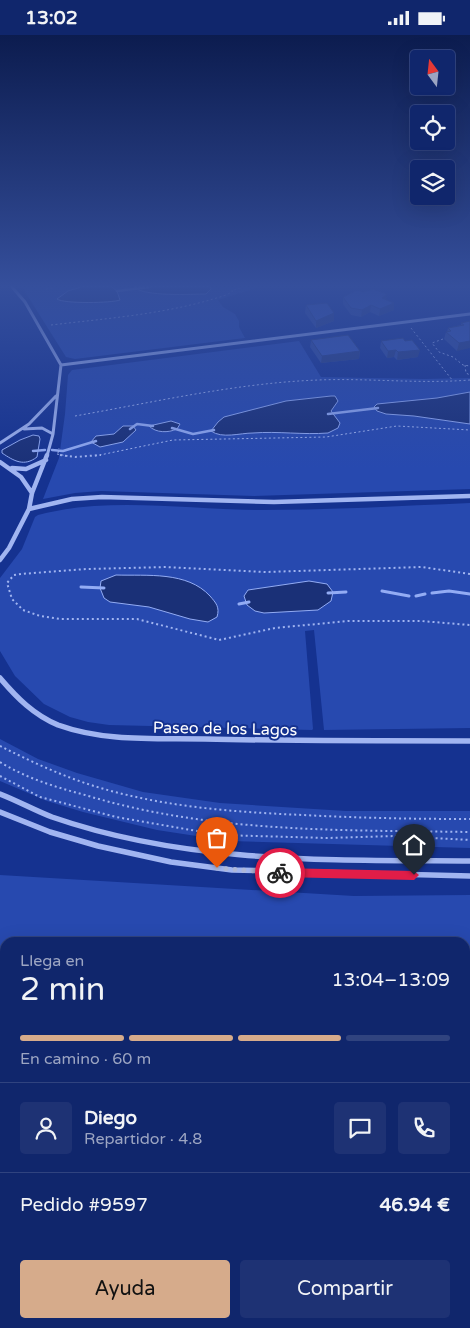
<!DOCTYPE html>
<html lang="es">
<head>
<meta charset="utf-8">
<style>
  body { margin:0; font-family:"Varela Round",sans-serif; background:#1e3274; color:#f1f3f6; height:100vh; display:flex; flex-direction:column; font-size:19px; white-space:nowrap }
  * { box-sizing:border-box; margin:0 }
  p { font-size:16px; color:#9ca5c2 }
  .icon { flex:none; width:28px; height:28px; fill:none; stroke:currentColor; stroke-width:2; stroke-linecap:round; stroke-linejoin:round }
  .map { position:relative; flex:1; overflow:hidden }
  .sheet { position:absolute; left:0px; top:902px; width:470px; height:391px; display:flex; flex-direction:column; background:#10266c; border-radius:15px 15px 0 0; box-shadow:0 5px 20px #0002,0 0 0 1px #30437f }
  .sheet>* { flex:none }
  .needle { width:32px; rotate:345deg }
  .fabs { position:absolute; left:410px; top:15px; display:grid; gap:10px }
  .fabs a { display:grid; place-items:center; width:45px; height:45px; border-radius:5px; background:#10266c; box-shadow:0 5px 20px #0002,0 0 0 1px #30437f; font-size:25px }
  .pin { position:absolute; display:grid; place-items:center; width:42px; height:42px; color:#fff; margin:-51px -21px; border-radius:50% 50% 50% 0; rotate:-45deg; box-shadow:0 0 5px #0007 }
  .pin .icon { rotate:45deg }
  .courier { position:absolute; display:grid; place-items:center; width:50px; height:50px; margin:-25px; border:4px solid #e11d48; border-radius:50%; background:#fff; color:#222; box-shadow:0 1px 6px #0007 }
  .headline em { font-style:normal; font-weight:600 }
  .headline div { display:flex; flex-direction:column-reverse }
  .headline { display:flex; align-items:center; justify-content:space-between; height:85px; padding:0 20px }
  h1 { font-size:32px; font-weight:600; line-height:38px }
  .bar { display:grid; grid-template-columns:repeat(4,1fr); gap:8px 5px; align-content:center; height:60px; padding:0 20px }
  .bar i { height:6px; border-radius:4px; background:#30437f }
  .bar .on { background:#d6ab8b }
  .bar p { grid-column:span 4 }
  .line { display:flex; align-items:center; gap:12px; padding:0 20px; border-top:1px solid #30437f }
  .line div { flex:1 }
  .round { display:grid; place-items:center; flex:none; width:52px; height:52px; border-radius:5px; background:#1e3274 }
  .button { display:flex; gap:10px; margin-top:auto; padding:10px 20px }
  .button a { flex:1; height:58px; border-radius:5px; background:#d6ab8b; color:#111; font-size:20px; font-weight:600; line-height:58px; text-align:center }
  .button a+a { background:#1e3274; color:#f1f3f6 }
  .status { display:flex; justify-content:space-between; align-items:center; height:35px; padding:0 25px; background:#10266c; direction:ltr }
  .status svg { height:14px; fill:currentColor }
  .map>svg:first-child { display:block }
  .green { fill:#2749af; fill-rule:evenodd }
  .water { fill:#1a3077; stroke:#93acf4 }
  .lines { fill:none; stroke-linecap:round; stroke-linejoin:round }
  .stream-far1 { stroke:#93acf4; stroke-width:2.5 }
  .stream { stroke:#93acf4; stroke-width:3 }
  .path-far1 { stroke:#a1b5f1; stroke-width:1; stroke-dasharray:2 2.5; stroke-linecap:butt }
  .path { stroke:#a1b5f1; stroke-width:2; stroke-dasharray:2 3; stroke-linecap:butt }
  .street-far3 { stroke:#a1b5f1; stroke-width:3 }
  .street-far2 { stroke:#a1b5f1; stroke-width:4.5 }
  .street-far1 { stroke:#a1b5f1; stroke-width:5.5 }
  .street { stroke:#a1b5f1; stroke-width:8 }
  .wall { fill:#314c9d }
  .shaded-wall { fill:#283e80 }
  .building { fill:#3958b7; stroke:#283e80 }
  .route { fill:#e11d48 }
  .done { stroke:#adb7d8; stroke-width:5; stroke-dasharray:0 9 }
  .labels { text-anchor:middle; stroke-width:4; stroke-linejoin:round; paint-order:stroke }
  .street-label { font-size:16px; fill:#fff; stroke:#153290 }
</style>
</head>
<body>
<div class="status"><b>13:02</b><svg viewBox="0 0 49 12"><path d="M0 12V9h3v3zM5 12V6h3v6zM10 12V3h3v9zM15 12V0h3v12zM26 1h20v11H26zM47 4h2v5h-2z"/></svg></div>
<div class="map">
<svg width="470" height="1293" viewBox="0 0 470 1293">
  <rect width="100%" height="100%" fill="#153290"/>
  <path class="green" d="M22,252H259L218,265L223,272L235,279L239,286V292L245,303L75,324L66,322Z
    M299,306L321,342L424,344L470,343V454L254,461L101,456L75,458L43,464L59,423L65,379L68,340L72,335Z
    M470,468V693L324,695L314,595L305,596L313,694L312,695L109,690L88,687L70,682L44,669L15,641L0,616V543L22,514L35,482L38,480C110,461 187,475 261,475C331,475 400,471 470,468Z
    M0,704L38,724L77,738L143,757L220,768L346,776H470V813L229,806L157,795L83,777L47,766L0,746Z
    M0,840L354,861L470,860V1293H0ZM5,908H465V1289H5Z"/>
  <path class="water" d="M81,252H112L117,256L120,265C112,268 64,269 57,264L68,256Z
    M134,252H211V254L206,259C192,259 144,262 134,252Z
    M470,357V389L414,381L386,379L377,376L374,372L377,369L437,363Z
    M331,361H335L338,366L331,376L340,388L338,393L328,398C303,400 278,396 253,398C240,398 222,404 211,396L218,387L224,382L286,366Z
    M171,386L180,389L177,394C168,398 156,398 149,391Z
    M123,391H133L136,395L123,407L100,412L91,407L96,401L114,399Z
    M33,400L39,401L40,404L37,422C24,432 14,426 2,418V415L20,405Z
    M116,540C147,541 187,536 210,561C216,568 220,572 217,582L208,587L190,584L149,572L110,567L104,563L100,553L101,546Z
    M309,546L327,549L333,557L331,566L318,575L264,578L255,576L247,570L244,561L248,555Z"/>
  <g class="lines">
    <path class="stream-far1" d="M117,256L149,252
      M328,379L378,373
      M172,393L193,399L214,395
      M130,394L137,389L153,391
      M52,415L63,416L96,406
      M33,416L45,415"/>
    <path class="stream" d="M81,552L104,553
      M382,556L409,561
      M328,558L346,557
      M432,558L449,556L470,559
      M416,561L425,559
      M239,569L249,567"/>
    <path class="path-far1" d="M46,254L55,252
      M234,255L243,252
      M51,290C110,283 169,279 226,260L232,257L233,252
      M411,293L453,346
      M443,304L432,308L439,317L453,322L463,330L470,331
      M465,330L466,338L470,340
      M75,381C155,367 237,348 318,345C369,343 419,349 470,345
      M58,418L59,413
      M57,419L68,421
      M95,421L173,405L326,402L397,391L470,395"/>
    <path class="path" d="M60,420L75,422L101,420
      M470,539L422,532L266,537L166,532L86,534L21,539L14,540L7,548L12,564L23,575L40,581L60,584H137L219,605L275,593L348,586H421L470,590
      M0,711C30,726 62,741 94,751C162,772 233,777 303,780C359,783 414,784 470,784
      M0,727C26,743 55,752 85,760C210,798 340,795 470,797
      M0,741L40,762L116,782L220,800L327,803L395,801L470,805"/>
    <path class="street-far3" d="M12,252L25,267L61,330L53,399L47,421
      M61,330L470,279
      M24,394L42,393L53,399
      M0,408L29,389L56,361"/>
    <path class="street-far2" d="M0,427L21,442L32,458
      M12,433L26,434L46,425
      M29,474L72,464L102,462L274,467L470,461
      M0,525L9,513L29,474L32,458L47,420"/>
    <path class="street-far1" d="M0,643C17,663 34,680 58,690C105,707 156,703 205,704C293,706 382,706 470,706
      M0,759C18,766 34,775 52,782C187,829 329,825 470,826
      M0,777L50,797L98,811L171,827L232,835L470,841"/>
    <path class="street" d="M465,1132L470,1129
      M0,1241L5,1240"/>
  </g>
  <path class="wall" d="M343,262L387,265L394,268V275L379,281L370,277L361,282L351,280L343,269Z
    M306,270L334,278V286L316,293L305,278Z
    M470,286L457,316L444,304L446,297H447L448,293L461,290V288Z
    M311,305L360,316L359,324L321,328L310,312Z
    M381,306L418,322L397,325L394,322L387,323L380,313Z"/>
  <path class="shaded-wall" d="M387,259L386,266L382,263Z
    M394,268V275L379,281L380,274Z
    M371,270L370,277L361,282L362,275Z
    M334,278V286L316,293V286Z
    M470,306V313L457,316L459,308Z
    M396,315L394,322L387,323L388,316Z
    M420,315L418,322L397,325L398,317Z
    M360,316L359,324L321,328L322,321Z"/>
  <path class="building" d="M373,254L387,259L382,263L394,268L380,274L371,270L362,275L351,273L343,262L357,255L363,257Z
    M327,268L334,278L316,286L306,270Z
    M470,286V306L459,308L446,297L451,296L448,293L464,290L461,288Z
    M348,300L360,316L322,321L311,305Z
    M403,303L405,306L412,305L420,315L398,317L396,315L388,316L381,306Z"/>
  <linearGradient id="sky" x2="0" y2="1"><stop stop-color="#0c1c4f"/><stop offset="0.58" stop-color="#354f9c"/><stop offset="1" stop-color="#354f9c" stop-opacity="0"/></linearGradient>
  <rect width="470" height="433" fill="url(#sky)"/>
  <path class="route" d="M280,833L414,836L419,840L414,845L280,842L275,838Z"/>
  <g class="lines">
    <path class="done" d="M217,833L280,838"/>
  </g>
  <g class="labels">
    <g class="street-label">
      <text transform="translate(225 693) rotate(1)" y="6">Paseo de los Lagos</text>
    </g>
  </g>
</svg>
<div class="fabs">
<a><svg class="needle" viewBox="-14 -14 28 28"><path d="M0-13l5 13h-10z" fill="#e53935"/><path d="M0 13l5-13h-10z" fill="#9ca5c2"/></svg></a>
<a><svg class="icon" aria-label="locate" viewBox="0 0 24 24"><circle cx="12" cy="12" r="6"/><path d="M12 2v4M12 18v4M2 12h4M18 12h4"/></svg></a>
<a><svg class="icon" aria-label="layers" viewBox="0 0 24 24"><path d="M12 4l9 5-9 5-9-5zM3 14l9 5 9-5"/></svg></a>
</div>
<div class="pin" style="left:217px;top:833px;background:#ea580c"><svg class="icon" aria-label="bag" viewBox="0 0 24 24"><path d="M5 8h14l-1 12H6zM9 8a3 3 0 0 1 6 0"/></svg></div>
<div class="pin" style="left:414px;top:840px;background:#1f2937"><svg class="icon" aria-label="home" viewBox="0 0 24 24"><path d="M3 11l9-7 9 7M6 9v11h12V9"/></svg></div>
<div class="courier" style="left:280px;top:838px"><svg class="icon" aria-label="bike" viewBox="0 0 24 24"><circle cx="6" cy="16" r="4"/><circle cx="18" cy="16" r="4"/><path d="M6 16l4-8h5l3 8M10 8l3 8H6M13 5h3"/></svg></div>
<section class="sheet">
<div class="headline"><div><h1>2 min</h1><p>Llega en</p></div><em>13:04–13:09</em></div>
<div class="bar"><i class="on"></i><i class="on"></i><i class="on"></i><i></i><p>En camino · 60 m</p></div>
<div class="line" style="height:90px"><a class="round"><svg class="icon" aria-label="person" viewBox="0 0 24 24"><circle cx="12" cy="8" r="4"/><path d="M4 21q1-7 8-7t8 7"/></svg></a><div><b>Diego</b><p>Repartidor · 4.8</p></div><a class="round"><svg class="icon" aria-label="chat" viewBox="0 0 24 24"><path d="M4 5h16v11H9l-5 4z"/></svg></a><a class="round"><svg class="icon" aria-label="phone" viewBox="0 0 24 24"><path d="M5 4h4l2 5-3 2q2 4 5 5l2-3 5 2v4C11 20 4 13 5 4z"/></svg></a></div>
<div class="line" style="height:65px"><div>Pedido #9597</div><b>46.94 €</b></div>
<div class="button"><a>Ayuda</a><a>Compartir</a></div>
</section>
</div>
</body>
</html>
